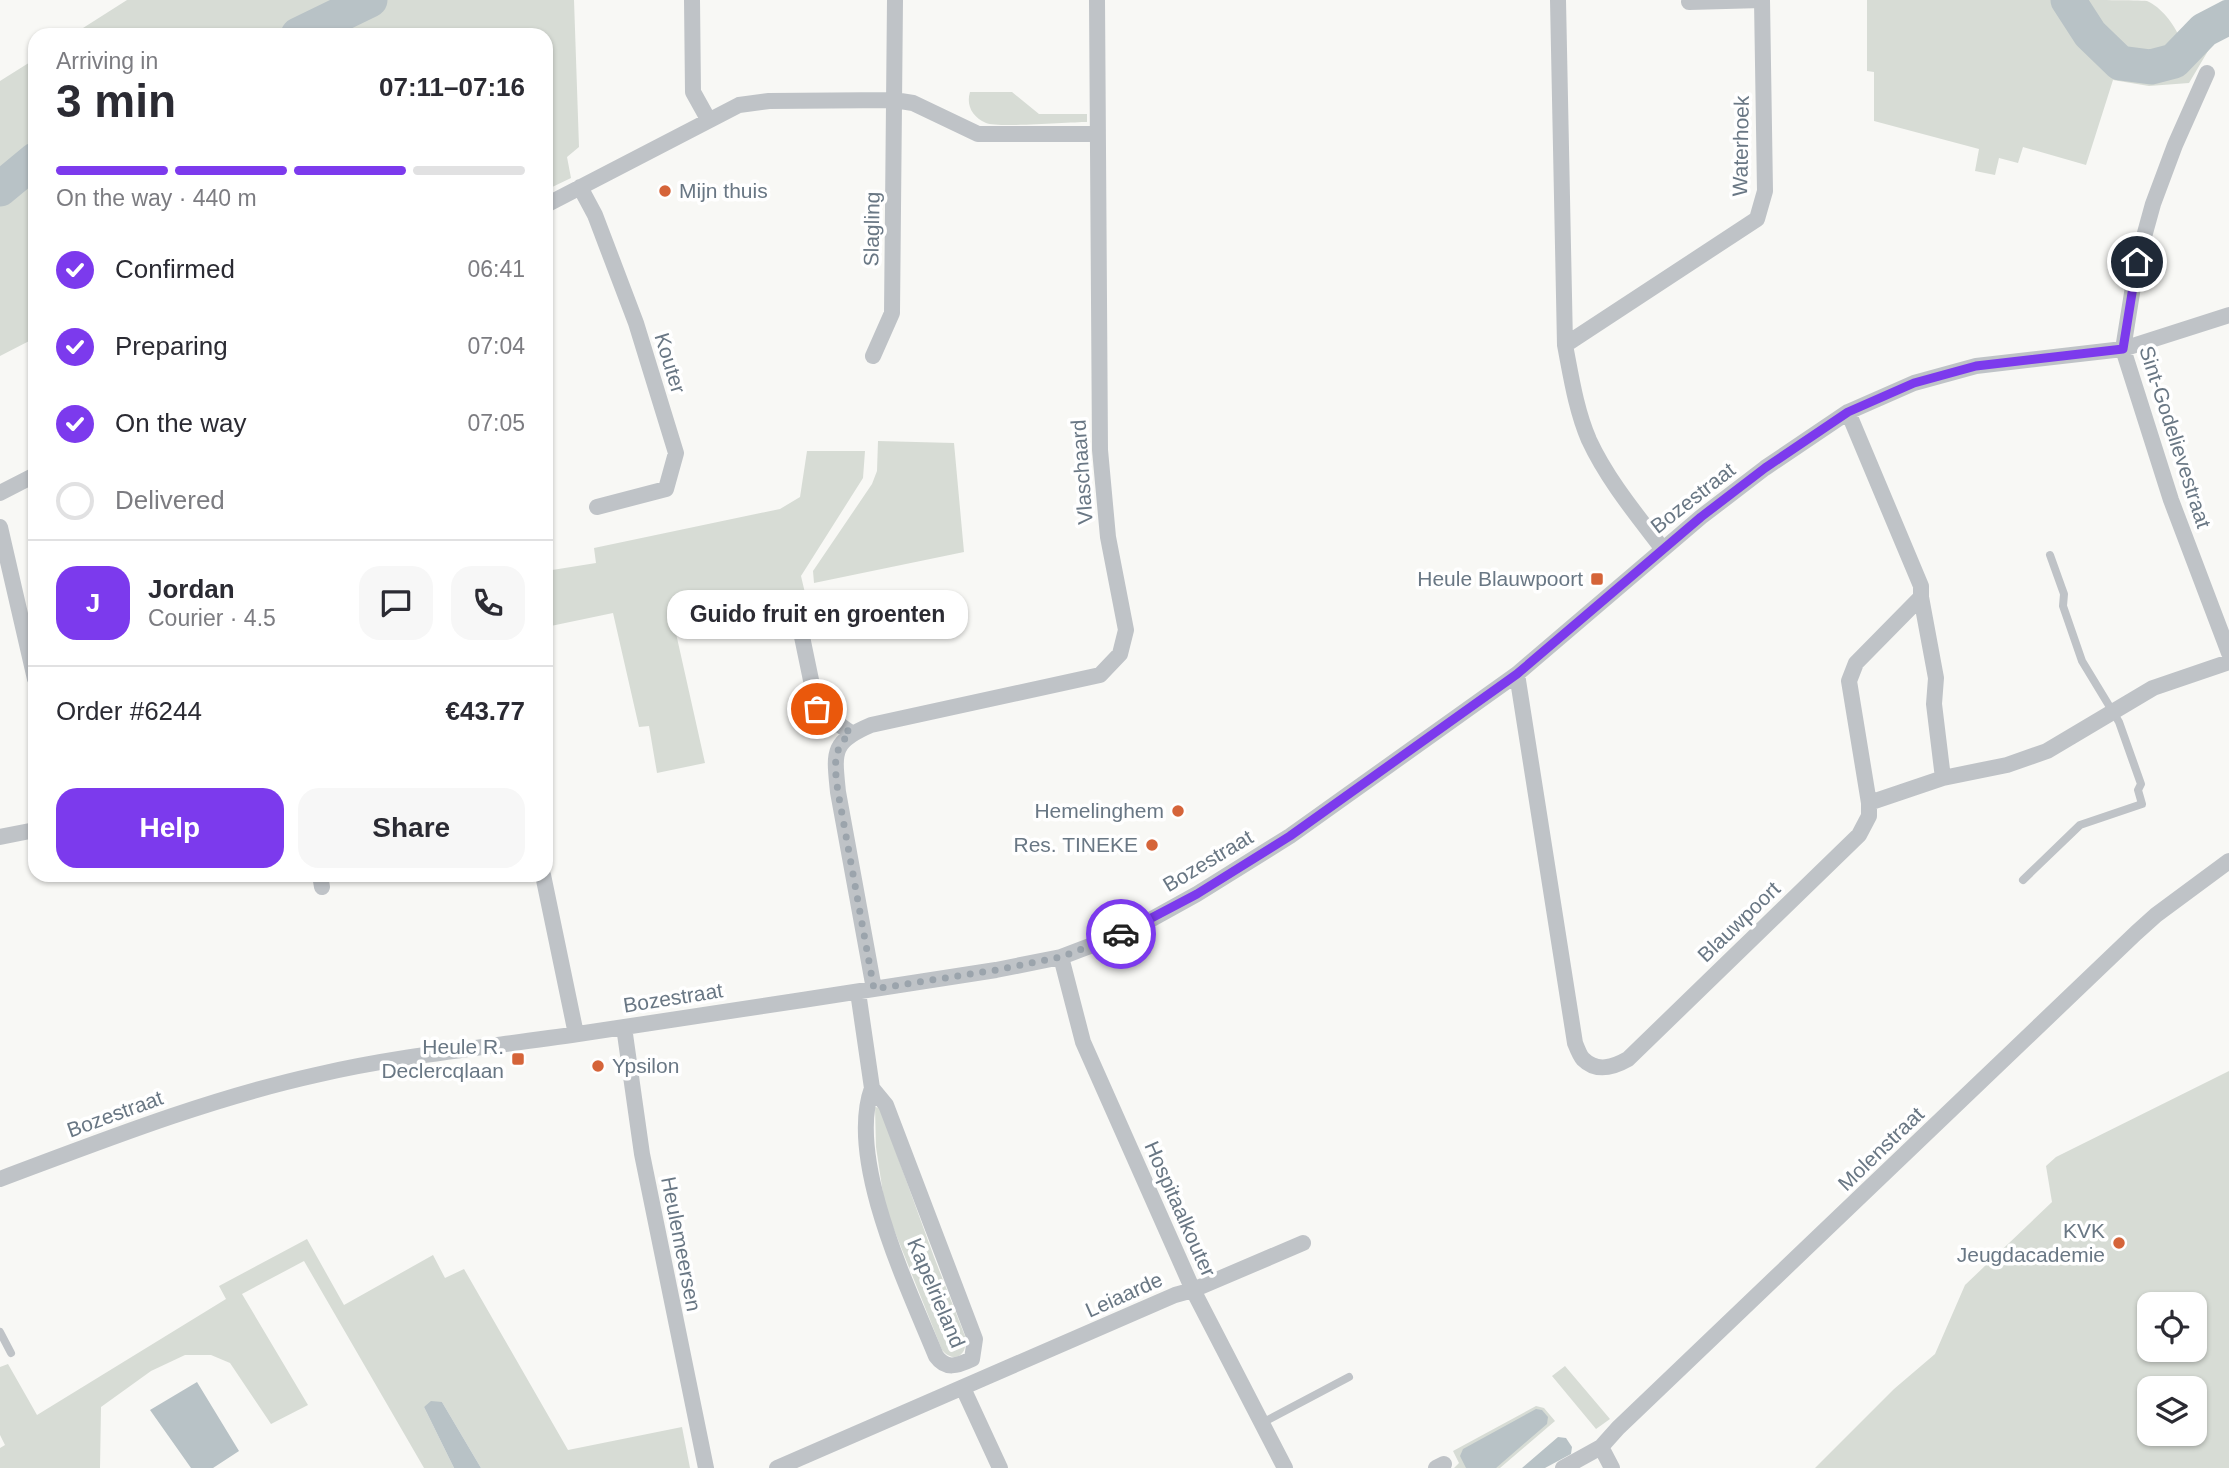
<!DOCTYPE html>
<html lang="en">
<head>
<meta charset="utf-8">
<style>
  body { margin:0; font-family:Arial,sans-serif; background:#f7f7f7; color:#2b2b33; height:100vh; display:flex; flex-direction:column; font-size:26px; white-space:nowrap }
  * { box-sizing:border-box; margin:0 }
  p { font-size:23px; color:#7c7c81 }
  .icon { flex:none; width:38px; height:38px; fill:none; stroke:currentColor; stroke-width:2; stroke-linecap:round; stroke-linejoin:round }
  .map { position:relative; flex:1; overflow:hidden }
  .drawer { position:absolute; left:28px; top:28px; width:525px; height:854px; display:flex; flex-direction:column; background:#fff; border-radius:21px; box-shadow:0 2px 5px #0004 }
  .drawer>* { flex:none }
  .controls { position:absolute; left:2137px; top:1292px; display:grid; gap:14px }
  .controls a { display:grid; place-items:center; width:70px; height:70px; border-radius:14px; background:#fff; box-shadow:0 2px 5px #0004; font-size:35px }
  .pin { position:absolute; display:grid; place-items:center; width:60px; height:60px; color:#fff; margin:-30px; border:4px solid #fff; border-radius:50%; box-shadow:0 2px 7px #0007 }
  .courier { position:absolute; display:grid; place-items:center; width:70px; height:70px; margin:-35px; border:5px solid #7c3aed; border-radius:50%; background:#fff; color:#222; box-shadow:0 2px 9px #0007 }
  .bubble { position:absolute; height:49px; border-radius:21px; background:#fff; box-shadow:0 2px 5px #0004; font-size:23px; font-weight:700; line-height:49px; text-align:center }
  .head em { font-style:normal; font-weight:700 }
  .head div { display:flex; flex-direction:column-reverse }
  .head { display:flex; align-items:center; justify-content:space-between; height:119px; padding:0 28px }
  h1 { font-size:46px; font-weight:700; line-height:52px }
  .bar { display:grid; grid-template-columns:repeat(4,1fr); gap:10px 7px; align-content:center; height:84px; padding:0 28px }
  .bar i { height:9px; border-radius:5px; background:#e1e1e2 }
  .bar .active { background:#7c3aed }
  .bar p { grid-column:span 4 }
  .line { display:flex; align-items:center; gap:18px; padding:0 28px; border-top:2px solid #e1e1e2 }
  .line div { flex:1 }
  .round { display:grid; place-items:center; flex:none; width:74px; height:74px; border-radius:21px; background:#f7f7f7 }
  ol { padding:0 28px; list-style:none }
  li { display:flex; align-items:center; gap:21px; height:77px }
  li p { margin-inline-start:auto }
  li .icon { padding:7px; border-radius:50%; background:#7c3aed; color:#fff; stroke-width:4 }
  li:last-child { color:#7c7c81 }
  li i { width:38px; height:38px; border:4px solid #e1e1e2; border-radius:50% }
  .button { display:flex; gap:14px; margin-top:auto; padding:14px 28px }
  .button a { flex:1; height:80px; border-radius:21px; background:#7c3aed; color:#fff; font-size:28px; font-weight:700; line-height:80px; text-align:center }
  .button a+a { background:#f7f7f7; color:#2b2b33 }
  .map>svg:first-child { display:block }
  .green { fill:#d7dcd5; fill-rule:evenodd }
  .water { fill:#b8c2c6 }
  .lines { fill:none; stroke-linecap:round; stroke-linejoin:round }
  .river { stroke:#b8c2c6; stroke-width:35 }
  .service { stroke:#bfc3c7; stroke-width:8 }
  .minor { stroke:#bfc3c7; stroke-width:16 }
  .done { stroke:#9ba4ac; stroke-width:7; stroke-dasharray:0 12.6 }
  .route { stroke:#7c3aed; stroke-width:9 }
  .poi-dot { fill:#d56439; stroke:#fff; stroke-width:2.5 }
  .labels { text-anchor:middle; stroke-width:7; stroke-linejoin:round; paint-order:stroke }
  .street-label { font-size:21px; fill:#697784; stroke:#fff }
  .poi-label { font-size:21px; fill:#697784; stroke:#fff; text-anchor:end }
</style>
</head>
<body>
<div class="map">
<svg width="2229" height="1468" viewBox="0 0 2229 1468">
  <rect width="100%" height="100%" fill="#f8f8f5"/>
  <path class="green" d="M127,0H358L285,35H72Z
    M385,0H574L579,147L567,157L571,178L546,190V35H317L375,8Z
    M1867,0H2057L2085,44L2109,67L2130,77L2159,74L2183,65L2207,42L2211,46L2189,83L2149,86L2113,80L2086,165L2023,147L2018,163L1999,158L1995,175L1975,171L1979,149L1874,121V72L1867,71Z
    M2074,0C2088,0 2137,0 2147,1C2161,7 2174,24 2180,38L2167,58L2133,62L2107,45Z
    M35,59V152L0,174V81Z
    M970,92H1012L1039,114H1087V122C1069,122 998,128 986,123C972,117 966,105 970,92Z
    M35,173V338L0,356V199Z
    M878,441L954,443L964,552L814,583L813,571L872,484L877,471Z
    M807,451H865L863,478L801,576L805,593L673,620L705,763L657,773L649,726L639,727L613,613L546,627V571L596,563L594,548L780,509L800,497Z
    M2229,1071V1468H1815L1894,1389L1935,1354L1965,1285L2052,1202L2046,1166L2056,1157ZM2149,1304H2194V1349H2149ZM2149,1388H2194V1433H2149Z
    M875,1107L880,1108L934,1257L965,1336C969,1354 955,1365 942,1350L885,1207L876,1147Z
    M307,1239L344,1305L433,1255L445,1278L464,1269L568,1450L682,1427L690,1468H481L442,1402L424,1407L454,1468H424L304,1261L242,1294L308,1405L271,1424L230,1363L211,1355H185L151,1371L101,1407L100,1468H0V1448L5,1445L0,1435V1367L8,1364L37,1415L226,1299L219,1286Z
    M1565,1366L1610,1419L1596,1429L1552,1376Z
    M1536,1406L1544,1408L1555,1421L1500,1468H1454L1459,1463L1453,1451Z"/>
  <path class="water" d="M197,1382L239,1451L213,1468H191L150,1410Z
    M431,1401L442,1402L481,1468H454L424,1407Z
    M1536,1409L1542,1410L1548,1417L1547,1424L1496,1468H1466L1460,1456L1463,1449Z
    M1558,1437L1566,1438L1572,1447L1571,1454L1545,1468H1522Z"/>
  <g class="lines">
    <path class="river" d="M2068,0L2090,34L2120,63L2151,67L2174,61L2204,30L2229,17
      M298,35L370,0
      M0,189L35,160"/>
    <path class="service" d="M2023,880L2080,825L2142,804L2138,790L2141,784L2119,722L2082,661L2063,606L2064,594L2050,555
      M0,1332L11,1353
      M1262,1423L1349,1377"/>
    <path class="minor" d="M692,0L693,92L708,119
      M1558,0L1565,345C1571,376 1576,410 1589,440C1607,479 1636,514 1662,548
      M2207,73L2175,145L2153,204L2137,262L2123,349L2171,500L2229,653
      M580,187L595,215L636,323L676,453L666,489L597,507
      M546,205L739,105L769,101L894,100L913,103L978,134H1097
      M1565,345L1757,219L1765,191L1762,0L1689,2
      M873,356L892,313L895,0
      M0,493L35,475
      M0,527L35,679
      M795,603L817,709L851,733
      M1517,674L1575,1043C1577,1048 1580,1056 1583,1059C1597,1073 1614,1067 1628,1059L1859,835L1869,816V803L1849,681L1856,663L1921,597V586L1848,412
      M1943,778L2007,765L2047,751L2153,688L2229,662
      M1869,803L1943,778L1934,704L1936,678L1921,597
      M0,837L35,830
      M320,875L322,887
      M543,875L576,1034
      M1061,957L1083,1042L1193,1290L1285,1468
      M874,989L838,792C834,752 831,742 871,725L1100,675L1120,654L1126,630L1108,537L1100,450L1097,0
      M858,992L872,1088L886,1105L975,1339L972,1359C957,1366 946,1370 936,1356C908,1287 846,1160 872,1088
      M624,1027L642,1154L706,1468
      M0,1179C104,1140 208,1099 316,1075C402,1055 490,1047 578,1034C717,1013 857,992 996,970L1061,957L1132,930L1197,894L1290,836L1517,674L1701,517L1765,468L1848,412L1914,383L1976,366L2123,349L2229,315
      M963,1388L1000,1468
      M1601,1447L1612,1468
      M777,1468L1175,1295L1193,1290L1303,1243
      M1436,1468L1444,1464
      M1563,1468L1601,1447L1618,1428L2136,933L2156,915L2229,861"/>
  </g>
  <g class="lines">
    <path class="done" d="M817,709L851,733C831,749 835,769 838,792L874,989L996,970L1061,957L1121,934"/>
    <path class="route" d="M1121,934L1197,894L1290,836L1517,674L1701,517L1765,468L1848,412L1914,383L1976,366L2123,349L2137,262"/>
  </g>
  <g class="poi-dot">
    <circle cx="665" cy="191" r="7"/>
    <rect x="1590" y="572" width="14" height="14" rx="3.5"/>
    <circle cx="1178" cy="811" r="7"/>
    <circle cx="1152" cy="845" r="7"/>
    <rect x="511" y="1052" width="14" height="14" rx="3.5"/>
    <circle cx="598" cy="1066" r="7"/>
    <circle cx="2119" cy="1243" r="7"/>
  </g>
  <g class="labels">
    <g class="street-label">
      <text transform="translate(1741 146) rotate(-89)" y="7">Waterhoek</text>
      <text transform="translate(872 229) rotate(-89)" y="7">Slagling</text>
      <text transform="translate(670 363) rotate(73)" y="7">Kouter</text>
      <text transform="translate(2175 437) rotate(72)" y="7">Sint-Godelievestraat</text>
      <text transform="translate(1082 472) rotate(-94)" y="7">Vlaschaard</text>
      <text transform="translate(1693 498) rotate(-38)" y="7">Bozestraat</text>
      <text transform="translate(1208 861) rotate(-31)" y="7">Bozestraat</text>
      <text transform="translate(1739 922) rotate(-44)" y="7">Blauwpoort</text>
      <text transform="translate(673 998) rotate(-9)" y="7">Bozestraat</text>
      <text transform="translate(115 1114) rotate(-20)" y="7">Bozestraat</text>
      <text transform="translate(1881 1149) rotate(-44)" y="7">Molenstraat</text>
      <text transform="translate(1180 1209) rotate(66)" y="7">Hospitaalkouter</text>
      <text transform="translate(681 1244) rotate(79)" y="7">Heulemeersen</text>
      <text transform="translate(936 1293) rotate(67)" y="7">Kapelrieland</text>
      <text transform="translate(1124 1295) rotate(-24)" y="7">Leiaarde</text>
    </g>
    <g class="poi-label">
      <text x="679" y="198" text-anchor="start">Mijn thuis</text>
      <text x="1583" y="586">Heule Blauwpoort</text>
      <text x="1164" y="818">Hemelinghem</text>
      <text x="1138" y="852">Res. TINEKE</text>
      <text x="504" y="1054">Heule R.<tspan x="504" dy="24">Declercqlaan</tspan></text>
      <text x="612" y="1073" text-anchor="start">Ypsilon</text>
      <text x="2105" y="1238">KVK<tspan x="2105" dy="24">Jeugdacademie</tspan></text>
    </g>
  </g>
</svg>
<div class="controls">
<a><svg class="icon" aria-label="locate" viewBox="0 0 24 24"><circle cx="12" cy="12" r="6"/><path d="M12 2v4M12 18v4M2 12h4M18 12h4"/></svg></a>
<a><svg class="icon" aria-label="layers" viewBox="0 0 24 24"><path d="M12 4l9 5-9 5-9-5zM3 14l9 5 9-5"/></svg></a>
</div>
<div class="pin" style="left:817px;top:709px;background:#ea580c"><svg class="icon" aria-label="bag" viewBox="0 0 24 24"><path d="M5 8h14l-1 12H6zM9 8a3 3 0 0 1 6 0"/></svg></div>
<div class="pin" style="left:2137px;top:262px;background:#1f2937"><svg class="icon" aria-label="home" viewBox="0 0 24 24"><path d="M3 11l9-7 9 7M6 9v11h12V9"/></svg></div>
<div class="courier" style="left:1121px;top:934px"><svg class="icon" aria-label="car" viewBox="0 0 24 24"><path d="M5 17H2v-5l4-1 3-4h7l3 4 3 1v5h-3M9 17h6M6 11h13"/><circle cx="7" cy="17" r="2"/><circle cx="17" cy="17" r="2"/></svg></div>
<div class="bubble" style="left:667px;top:590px;width:301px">Guido fruit en groenten</div>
<section class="drawer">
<div class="head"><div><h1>3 min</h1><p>Arriving in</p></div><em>07:11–07:16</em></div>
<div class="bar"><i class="active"></i><i class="active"></i><i class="active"></i><i></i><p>On the way · 440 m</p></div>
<ol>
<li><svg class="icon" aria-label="check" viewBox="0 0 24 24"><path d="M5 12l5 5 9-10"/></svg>Confirmed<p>06:41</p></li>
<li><svg class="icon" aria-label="check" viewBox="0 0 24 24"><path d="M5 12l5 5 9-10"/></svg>Preparing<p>07:04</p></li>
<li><svg class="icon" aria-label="check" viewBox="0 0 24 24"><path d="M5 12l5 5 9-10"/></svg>On the way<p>07:05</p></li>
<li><i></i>Delivered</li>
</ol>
<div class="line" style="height:126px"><b class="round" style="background:#7c3aed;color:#fff">J</b><div><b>Jordan</b><p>Courier · 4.5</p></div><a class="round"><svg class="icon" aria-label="chat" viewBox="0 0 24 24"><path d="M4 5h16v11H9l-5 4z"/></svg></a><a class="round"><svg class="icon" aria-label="phone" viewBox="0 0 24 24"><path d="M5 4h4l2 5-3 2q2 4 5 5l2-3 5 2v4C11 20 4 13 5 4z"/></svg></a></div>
<div class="line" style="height:91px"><div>Order #6244</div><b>€43.77</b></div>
<div class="button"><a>Help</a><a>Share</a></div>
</section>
</div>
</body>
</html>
